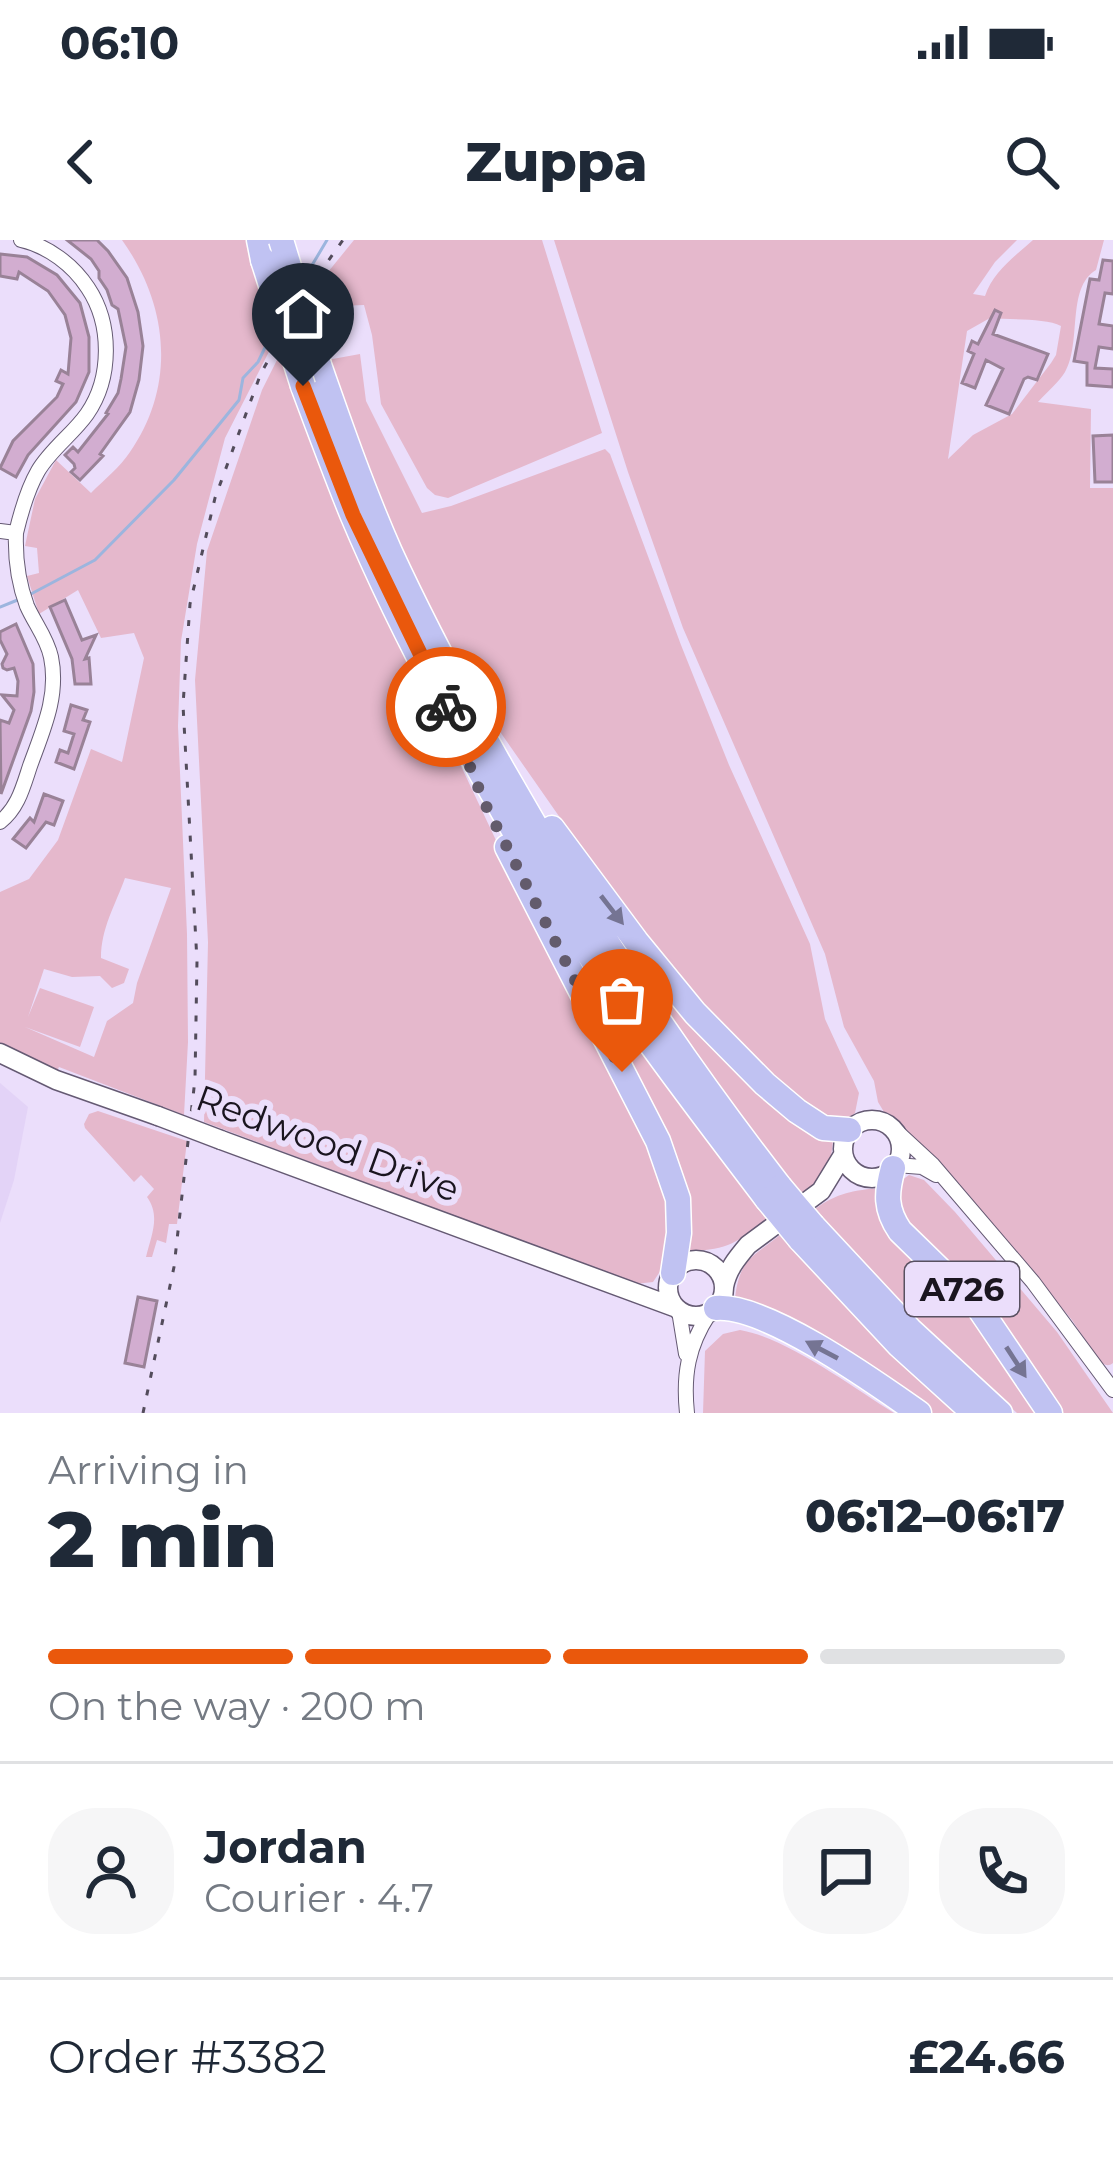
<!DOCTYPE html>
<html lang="en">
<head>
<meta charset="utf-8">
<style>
  body { margin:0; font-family:Montserrat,sans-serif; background:#f6f6f7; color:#1f2937; height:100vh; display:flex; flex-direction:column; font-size:45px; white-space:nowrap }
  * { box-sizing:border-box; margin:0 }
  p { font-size:39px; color:#747a83 }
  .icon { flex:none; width:66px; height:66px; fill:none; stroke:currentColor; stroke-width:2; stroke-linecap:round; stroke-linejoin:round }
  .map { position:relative; height:1173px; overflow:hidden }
  .details { display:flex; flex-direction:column; background:#fff; flex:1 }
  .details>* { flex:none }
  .pin { position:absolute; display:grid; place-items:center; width:102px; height:102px; color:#fff; margin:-123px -51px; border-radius:50% 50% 50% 0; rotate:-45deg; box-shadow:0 0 12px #0007 }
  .pin .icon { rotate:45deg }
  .courier { position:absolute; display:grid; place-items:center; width:120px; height:120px; margin:-60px; border:9px solid #ea580c; border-radius:50%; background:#fff; color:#222; box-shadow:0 3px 15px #0007 }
  .headline em { font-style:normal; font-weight:800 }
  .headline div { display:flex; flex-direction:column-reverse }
  .headline { display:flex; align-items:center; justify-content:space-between; height:204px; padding:0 48px }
  h1 { font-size:78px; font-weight:800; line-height:90px }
  .bar { display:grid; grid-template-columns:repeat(4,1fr); gap:18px 12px; align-content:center; height:144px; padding:0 48px }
  .bar i { height:15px; border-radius:9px; background:#e0e1e3 }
  .bar .active { background:#ea580c }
  .bar p { grid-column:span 4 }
  .line { display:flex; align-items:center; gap:30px; padding:0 48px; border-top:3px solid #e0e1e3 }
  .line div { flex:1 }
  .round { display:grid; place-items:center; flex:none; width:126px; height:126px; border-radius:48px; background:#f6f6f7 }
  .status { display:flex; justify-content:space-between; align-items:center; height:84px; padding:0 60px; background:#fff; direction:ltr }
  .status svg { height:33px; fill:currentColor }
  header { display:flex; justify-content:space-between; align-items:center; height:156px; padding:0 48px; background:#fff; font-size:54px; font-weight:800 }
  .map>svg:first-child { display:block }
  .built { fill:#e3d3f7 }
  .green { fill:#e5b8cc; fill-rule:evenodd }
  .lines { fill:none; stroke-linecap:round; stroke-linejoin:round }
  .stream { stroke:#9cb5de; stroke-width:3 }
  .building { fill:#d2add0; stroke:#998297; stroke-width:3 }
  .minor-casing { stroke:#655a73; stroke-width:16 }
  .tertiary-casing { stroke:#655a73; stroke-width:21 }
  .trunk-casing { stroke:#fff; stroke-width:27 }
  .minor { stroke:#fff; stroke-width:14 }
  .tertiary { stroke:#fff; stroke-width:18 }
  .trunk { stroke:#c0c2f2; stroke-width:24 }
  .rail { stroke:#534c5b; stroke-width:3; stroke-dasharray:6 12; stroke-linecap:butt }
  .tertiary-bridge-casing { stroke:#655a73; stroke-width:21; stroke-linecap:butt }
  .trunk-bridge-casing { stroke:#fff; stroke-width:27; stroke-linecap:butt }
  .tertiary-bridge { stroke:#fff; stroke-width:18 }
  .trunk-bridge { stroke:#c0c2f2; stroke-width:24 }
  .oneway { fill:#757493 }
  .done { stroke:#635b6c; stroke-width:12; stroke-dasharray:0 21.6 }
  .route { stroke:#ea580c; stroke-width:15 }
  .labels { text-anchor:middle; stroke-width:12; stroke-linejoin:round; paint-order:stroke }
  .shield { fill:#ebdefb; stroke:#595161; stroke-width:3 }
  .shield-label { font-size:33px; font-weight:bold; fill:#1a151f }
  .street-label { font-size:36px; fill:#1a151f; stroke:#ebdefb }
</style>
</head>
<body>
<div class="status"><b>06:10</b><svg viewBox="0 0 49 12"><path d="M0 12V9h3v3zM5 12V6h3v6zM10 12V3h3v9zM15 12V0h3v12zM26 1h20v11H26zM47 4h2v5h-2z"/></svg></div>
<header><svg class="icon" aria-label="back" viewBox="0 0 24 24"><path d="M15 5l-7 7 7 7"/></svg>Zuppa<svg class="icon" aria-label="search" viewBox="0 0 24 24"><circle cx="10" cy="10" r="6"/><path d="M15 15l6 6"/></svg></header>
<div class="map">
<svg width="1113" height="1173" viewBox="0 0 1113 1173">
  <rect width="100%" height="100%" fill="#ebdefb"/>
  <path class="built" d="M0,843L28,867L14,940L0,983Z"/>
  <path class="green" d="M122,0H250L277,96L225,198L197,304L181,401L178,486L187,694L188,802L184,875L59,827L57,831L0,805V652L29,639L58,600L91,509L122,522L144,418L134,393L101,398L78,350L39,374L27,336L39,333L37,308L25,306L35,259L56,220L91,253C104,240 120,227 130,212C177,144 168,64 122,0ZM125,638L171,648L137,743L133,763L107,781L94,817L25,787L80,807L94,767L40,748L28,777L44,729L72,737L100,736L112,748L124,743L129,729L101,718C101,688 115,666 125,638Z
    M354,0H542L602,193L448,258L435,255L427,248L381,164L372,95L364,65L314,67L311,53Z
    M554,0H1017L995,22L973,54L985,56C993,32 1014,17 1033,0H1104L1096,30C1066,48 1082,103 1065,132C1059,142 1047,152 1038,162L1091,169L1090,248H1113V1123C1108,1127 1104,1125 1099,1121L1072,1080L945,930L884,872L878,862L874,841L844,787L825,714L683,388L628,232ZM990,78C1010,80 1046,78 1061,86L1056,115L1051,123L1012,174L973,195L948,219L967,91Z
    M282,110L338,265L542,698L642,886L672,972L663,1027L653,1042L635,1044L204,882L208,702L195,440L207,311L262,150Z
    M360,114L366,161L422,273L451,266L605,209L610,214L681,405L729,525L810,704L825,779L859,853L855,873L842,884L825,882L725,792L614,655L496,486L452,414L422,354L352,202L327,120Z
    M518,610L698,887L768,979C735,1004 726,1011 684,1011V974Z
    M561,611L640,714L833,899C831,929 825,936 803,955L741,881L676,788Z
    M98,871L187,901L177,984H169L166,1003L157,1000L152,1017H146C151,996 161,976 147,957L154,949L141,935L134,942L85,888L84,884L89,874Z
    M909,935L924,940L955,972L1057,1092L1113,1173H1062L1046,1149L906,990L898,952L902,940Z
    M881,948L1044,1173H1017L950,1113L896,1060L815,969C837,953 854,950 881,948Z
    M780,995L798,1011L961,1173H928L735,1058C740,1019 751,1018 780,995Z
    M740,1090C787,1098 852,1147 894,1173H703L705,1111L723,1094Z"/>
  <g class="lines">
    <path class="stream" d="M305,37L327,0
      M29,355L95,320L174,240L239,160L243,138L258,122L273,91
      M0,367L20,359"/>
  </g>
  <path class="building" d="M67,0H97L108,11L127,38L138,72L143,106L139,140L130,172L100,214L103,216L80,240L71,232L75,228L74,224L65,215L73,207L78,212L108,174L106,173L118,153L121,139L126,107L118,69L112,65L107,50L99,38V31L91,19Z
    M0,14L27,17L57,35L80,63L89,97V132L76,162L28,215L16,237L0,228L13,201L57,157L63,144L56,141L61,130L68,134L71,98L65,75L48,51L19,32L17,39L0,36Z
    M1103,20L1113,21V54L1105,53L1099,84L1113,86V109L1099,107L1095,128L1113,129V147L1087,145V123L1074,121L1090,39L1099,40Z
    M995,70L1001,73L993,94L1048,114L1037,140L1028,137L1024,139L1009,174L986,165L1003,129L986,120L975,148L962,143L974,114L968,111L972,101L978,104Z
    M1113,195V242H1095L1093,196Z
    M65,360L82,400L96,395L85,419L89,418L91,444H75L72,419L50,367Z
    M16,384L33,424L34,452L31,471L1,554L0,480L9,483L14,470L2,455L17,456L18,441L14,428L7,430L3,428L2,424L7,414L0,400V392Z
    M71,465L87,470L83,480L90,482L74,529L56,522L60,510L68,513L74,494L64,491Z
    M44,554L63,561L54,585L46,582L26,608L13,599L30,578L34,582Z
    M138,1057L157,1061L144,1127L125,1123Z"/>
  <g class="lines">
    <g class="minor-casing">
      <path id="minor" d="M0,291L16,293C15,319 18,342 27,366C35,384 47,398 51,417C59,456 43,490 30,526C23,547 18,568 0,582
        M16,293C21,272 27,250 38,231C51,209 73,194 87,174C112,138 112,84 88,48C73,25 48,6 21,0
        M894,889L933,925L1033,1042L1113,1150
        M896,925L922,927L936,935
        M679,1071L686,1114
        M687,1173C683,1135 688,1106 709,1074"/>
    </g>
    <g class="tertiary-casing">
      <path id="tertiary" d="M0,813L56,840L158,876
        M843 909a29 29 0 1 1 58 0a29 29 0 1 1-58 0Z
        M221,900L674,1067
        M668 1048a28 28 0 1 1 56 0a28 28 0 1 1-56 0Z
        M724,1047C727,1030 737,1018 748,1005L821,951L843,915"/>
    </g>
    <g class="trunk-casing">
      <path id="trunk" d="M259,0L263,20
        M319,125C341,188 363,251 390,312C418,373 449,432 481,491C569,651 668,803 780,947
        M303,146C319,189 335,232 352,274C407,405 479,532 551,654C615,761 692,860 767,959
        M552,588L636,701L695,773L765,844L797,871L823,888L849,890
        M507,607L658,901L678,959L679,993L673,1033
        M893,928C886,953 885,969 900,991L979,1068L1050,1173
        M813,986L910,1090L1000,1173
        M800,999L899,1105L974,1173
        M716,1068C766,1064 876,1143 919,1173"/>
    </g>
    <use href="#minor" class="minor"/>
    <use href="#tertiary" class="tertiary"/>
    <use href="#trunk" class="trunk"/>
    <path class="rail" d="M143,1173L174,1027L195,839L197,721L183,465L190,364L215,258L261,133L311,45L343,0"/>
    <g class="tertiary-bridge-casing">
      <path id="tertiary-bridge" d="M158,876L221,900"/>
    </g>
    <g class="trunk-bridge-casing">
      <path id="trunk-bridge" d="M281,0L319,125
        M263,20L303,146
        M780,947L813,986
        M767,959L800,999"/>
    </g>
    <use href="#tertiary-bridge" class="tertiary-bridge"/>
    <use href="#trunk-bridge" class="trunk-bridge"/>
  </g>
  <defs><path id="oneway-solid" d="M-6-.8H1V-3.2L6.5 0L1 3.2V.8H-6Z" transform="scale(3)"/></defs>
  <g class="oneway">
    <use href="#oneway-solid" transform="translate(612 670) rotate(52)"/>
    <use href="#oneway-solid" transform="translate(822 1110) rotate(-152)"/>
    <use href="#oneway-solid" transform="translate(1016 1122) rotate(57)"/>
  </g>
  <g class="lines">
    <path class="done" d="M446,467L485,564L622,832"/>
    <path class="route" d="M303,146L353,275L446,467"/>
  </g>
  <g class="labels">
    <rect class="shield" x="905" y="1022" width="114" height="54" rx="9"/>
    <g class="shield-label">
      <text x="962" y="1061">A726</text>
    </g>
    <g class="street-label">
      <text transform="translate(328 903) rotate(20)" y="13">Redwood Drive</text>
    </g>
  </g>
</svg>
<div class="pin" style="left:622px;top:832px;background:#ea580c"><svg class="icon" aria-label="bag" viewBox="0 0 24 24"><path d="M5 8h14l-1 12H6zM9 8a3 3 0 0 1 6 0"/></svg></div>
<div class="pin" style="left:303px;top:146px;background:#1f2937"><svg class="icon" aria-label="home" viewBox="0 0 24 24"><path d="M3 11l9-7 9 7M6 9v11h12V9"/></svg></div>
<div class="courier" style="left:446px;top:467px"><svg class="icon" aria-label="bike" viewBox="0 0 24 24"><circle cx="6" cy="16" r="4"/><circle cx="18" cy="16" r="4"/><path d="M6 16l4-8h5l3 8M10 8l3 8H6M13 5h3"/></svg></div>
</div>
<section class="details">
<div class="headline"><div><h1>2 min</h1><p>Arriving in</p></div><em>06:12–06:17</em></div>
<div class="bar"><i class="active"></i><i class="active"></i><i class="active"></i><i></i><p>On the way · 200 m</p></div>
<div class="line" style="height:216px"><a class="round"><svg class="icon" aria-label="person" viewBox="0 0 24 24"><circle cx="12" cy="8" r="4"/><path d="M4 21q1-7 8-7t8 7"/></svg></a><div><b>Jordan</b><p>Courier · 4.7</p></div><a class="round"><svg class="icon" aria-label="chat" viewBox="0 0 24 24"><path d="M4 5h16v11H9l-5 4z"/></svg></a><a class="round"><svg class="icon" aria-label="phone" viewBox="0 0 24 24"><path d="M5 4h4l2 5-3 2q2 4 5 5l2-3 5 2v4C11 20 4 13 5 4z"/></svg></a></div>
<div class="line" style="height:156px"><div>Order #3382</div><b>£24.66</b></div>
</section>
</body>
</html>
